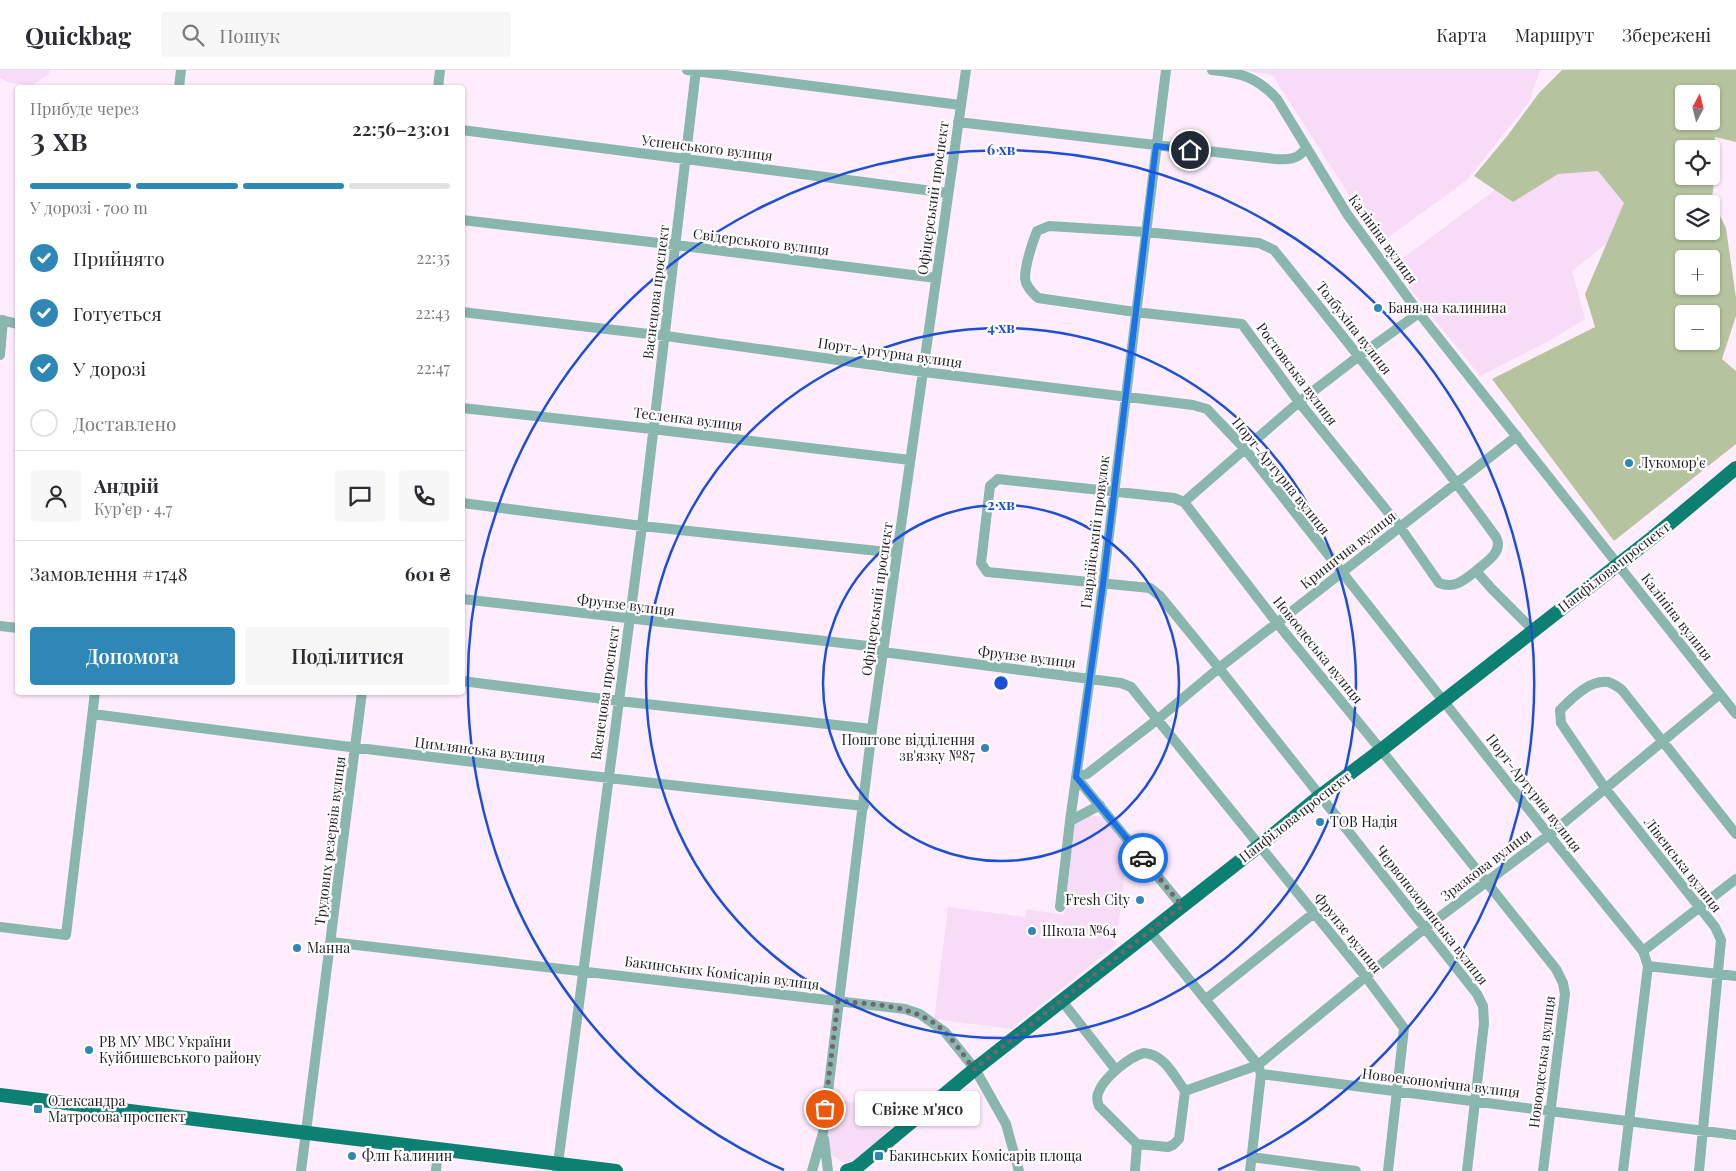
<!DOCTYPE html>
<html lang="uk">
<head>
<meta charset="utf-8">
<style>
  body { margin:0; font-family:"Playfair Display",serif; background:#f7f7f7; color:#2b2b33; height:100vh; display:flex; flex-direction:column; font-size:19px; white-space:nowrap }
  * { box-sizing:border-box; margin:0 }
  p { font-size:16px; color:#7c7c81 }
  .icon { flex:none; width:28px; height:28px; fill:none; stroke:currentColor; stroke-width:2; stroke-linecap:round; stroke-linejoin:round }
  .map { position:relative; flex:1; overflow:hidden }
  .panel { position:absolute; left:15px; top:15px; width:450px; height:610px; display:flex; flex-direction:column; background:#fff; border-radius:5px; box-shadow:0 1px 4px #0004 }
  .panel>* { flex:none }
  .needle { width:32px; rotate:7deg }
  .fabs { position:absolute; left:1675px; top:15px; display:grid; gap:10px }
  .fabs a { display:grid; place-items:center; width:45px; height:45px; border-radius:5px; background:#fff; box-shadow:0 1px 4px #0004; font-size:25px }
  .pin { position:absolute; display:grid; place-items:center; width:42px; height:42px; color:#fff; margin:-21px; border:2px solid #fff; border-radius:50%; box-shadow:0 1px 5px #0007 }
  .courier { position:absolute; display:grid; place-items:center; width:50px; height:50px; margin:-25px; border:4px solid #1a73e8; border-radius:50%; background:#fff; color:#222; box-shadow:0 1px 6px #0007 }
  .bubble { position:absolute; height:35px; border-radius:5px; background:#fff; box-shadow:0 1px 4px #0004; font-size:16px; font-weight:600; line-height:35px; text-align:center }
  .headline em { font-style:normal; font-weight:600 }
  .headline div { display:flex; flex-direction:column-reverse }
  .headline { display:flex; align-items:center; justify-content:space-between; height:85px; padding:0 15px }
  h1 { font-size:32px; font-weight:600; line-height:38px }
  .bar { display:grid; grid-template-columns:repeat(4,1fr); gap:8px 5px; align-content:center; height:60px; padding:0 15px }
  .bar i { height:6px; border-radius:4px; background:#e1e1e2 }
  .bar .on { background:#2f87b5 }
  .bar p { grid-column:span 4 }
  .line { display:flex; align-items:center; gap:12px; padding:0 15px; border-top:1px solid #e1e1e2 }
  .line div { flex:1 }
  .round { display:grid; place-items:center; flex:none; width:52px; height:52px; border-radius:5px; background:#f7f7f7 }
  ol { padding:0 15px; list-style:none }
  li { display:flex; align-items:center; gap:15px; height:55px }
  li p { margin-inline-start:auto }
  li .icon { padding:5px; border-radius:50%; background:#2f87b5; color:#fff; stroke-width:4 }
  li:last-child { color:#7c7c81 }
  li i { width:28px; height:28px; border:2px solid #e1e1e2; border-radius:50% }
  .primary-button { display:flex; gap:10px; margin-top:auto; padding:10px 15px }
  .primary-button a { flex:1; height:58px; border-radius:5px; background:#2f87b5; color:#fff; font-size:20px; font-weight:600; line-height:58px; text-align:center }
  .primary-button a+a { background:#f7f7f7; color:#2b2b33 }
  header { display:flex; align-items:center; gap:30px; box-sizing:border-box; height:70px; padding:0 25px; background:#fff; border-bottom:1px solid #e1e1e2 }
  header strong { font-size:24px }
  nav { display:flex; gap:28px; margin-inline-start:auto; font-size:18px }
  .search { width:350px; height:45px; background:#f7f7f7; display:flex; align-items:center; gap:12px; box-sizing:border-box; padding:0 18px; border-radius:5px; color:#7c7c81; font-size:19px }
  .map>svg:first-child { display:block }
  .built { fill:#f8dcf7 }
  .forest { fill:#b5c49f; fill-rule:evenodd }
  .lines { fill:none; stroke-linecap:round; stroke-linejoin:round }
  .minor { stroke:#89b6ad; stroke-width:10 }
  .major { stroke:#0c8173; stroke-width:14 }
  .done { stroke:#716570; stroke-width:5; stroke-dasharray:0 9 }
  .route { stroke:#1a73e8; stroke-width:6 }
  .ring { fill:none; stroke:#1d4ed8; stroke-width:2.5 }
  .poi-dot { fill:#2f87b5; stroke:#fff; stroke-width:2 }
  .labels { text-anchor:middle; stroke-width:4.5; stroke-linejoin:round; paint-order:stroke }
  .street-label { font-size:14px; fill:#241c23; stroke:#fff }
  .poi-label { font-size:14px; fill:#241c23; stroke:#fff; text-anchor:start }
  .centre { fill:#1d4ed8; stroke:#fff; stroke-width:2.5 }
  .ring-label { font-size:15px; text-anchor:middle; font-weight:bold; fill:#1d4ed8; stroke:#fff; stroke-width:4.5; stroke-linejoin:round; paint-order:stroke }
</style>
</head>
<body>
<header>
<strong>Quickbag</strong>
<div class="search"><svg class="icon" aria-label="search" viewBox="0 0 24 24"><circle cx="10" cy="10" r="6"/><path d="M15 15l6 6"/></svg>Пошук</div>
<nav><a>Карта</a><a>Маршрут</a><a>Збережені</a></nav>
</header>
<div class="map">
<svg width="1736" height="1101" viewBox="0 0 1736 1101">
  <rect width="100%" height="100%" fill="#ffedfe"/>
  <path class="built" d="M0,0H49V4L33,15L10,13L0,8Z
    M1241,0H1540L1529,32L1467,110L1379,174L1339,109L1272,5Z
    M1572,63L1638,149L1572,201L1585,249L1551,270L1480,306L1395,200L1396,193Z
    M1076,743L1108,748L1128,775L1116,875L1011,959L934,949L948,837L1025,847L1027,839L1064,845Z
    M830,1028L871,1035L892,1060L847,1095L827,1082L826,1069Z"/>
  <path class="forest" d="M1562,0H1736V72L1715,67L1716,90L1712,130L1726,158L1736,228V246L1722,289L1736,301V374L1614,471L1492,309L1595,257L1585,224L1624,133L1598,101L1558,104L1513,132L1474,106L1508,65L1539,23ZM1684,24H1711V51H1684ZM1684,79H1711V106H1684ZM1684,134H1711V161H1684ZM1684,189H1711V216H1684ZM1684,244H1711V271H1684Z"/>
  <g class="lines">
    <path class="minor" d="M687,0L960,35
      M1212,0C1241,3 1257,7 1277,29L1347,144L1419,243L1736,644
      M179,18L181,0
      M438,18L440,0
      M958,52L1275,89C1288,90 1298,90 1306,78
      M462,60L948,123
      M462,150L676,175L936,208
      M462,242L666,266L924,302L1193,335L1207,339L1245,379L1549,765L1643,881L1648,896L1623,1101
      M0,250L18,254
      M0,285L3,250
      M462,338L652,359L910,390
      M1184,432L1299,332L1359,286L1419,243
      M462,433L642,456L897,483
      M1476,501C1464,510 1455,519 1439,513L1400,457L1299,332L1242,254L1135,242L1038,228C1033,223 1026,217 1025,209C1025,195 1032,174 1037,161L1049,156L1145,162L1259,173L1274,180C1350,275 1425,369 1496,467C1504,482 1486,492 1476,501L1492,519L1534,561
      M462,529L868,576L883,582L1090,609L1121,613L1131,617L1366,907L1404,958L1388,1101
      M0,556L18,558
      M462,611L619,631L872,659
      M93,644C350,678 606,709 864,736
      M1070,751L1100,735
      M1182,836L1076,707L1087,704L1158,649L1219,598L1517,366
      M1060,837L1070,751L1103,514L1166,0
      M0,857L66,865L95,622
      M1150,861L1258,995L1261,1004L1250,1101
      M331,872L905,939L920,944L945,962L975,999L1006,1054L1019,1101
      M1643,881L1736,809
      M1648,896L1736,906
      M1205,930L1314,843
      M1062,931L1116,1000
      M1144,983C1164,984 1174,1006 1185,1021L1179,1069L1173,1075L1168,1077L1137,1074L1099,1036C1097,1031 1096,1026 1099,1021C1104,1008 1130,986 1144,983Z
      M1261,1004L1736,1065
      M1185,1021L1258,995L1425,858L1549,765L1720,624
      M824,1069L828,1101
      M1251,1087L1356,1101
      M301,1101L362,622
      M436,1101L438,1079
      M557,1101L642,456L696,0
      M812,1101L823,1063L872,659L966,0
      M1135,1101L1137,1074
      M1467,1101L1484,953L1483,936L1477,924L1219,598L1160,526L1150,518L987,502L981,493L990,416L998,409L1174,428L1184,432L1277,553L1381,680L1556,899L1563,913L1565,924L1543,1101
      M1699,1101L1721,870L1715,857L1605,718L1561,653L1560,640C1572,628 1589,610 1608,612C1613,613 1618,617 1622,620L1736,764"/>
    <path class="major" d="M0,1025L616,1101
      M847,1101L856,1098L975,999L1259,776L1320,726L1381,680L1652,468L1736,398"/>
  </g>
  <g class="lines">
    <path class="done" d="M825,1039L838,931C876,935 917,934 946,963C956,974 965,987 974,999L1182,836L1143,788"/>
    <path class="route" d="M1143,788L1076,707L1103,514L1156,76L1190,80"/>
  </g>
  <g class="ring">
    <circle cx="1001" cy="613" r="178"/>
    <circle cx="1001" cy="613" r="355"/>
    <path d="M784 1100A533 533 0 1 1 1218 1100"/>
  </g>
  <g class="poi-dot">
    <circle cx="1378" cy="238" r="5"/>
    <circle cx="1629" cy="393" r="5"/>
    <circle cx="985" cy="678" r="5"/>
    <circle cx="1320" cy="752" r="5"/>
    <circle cx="1140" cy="830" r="5"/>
    <circle cx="1032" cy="861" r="5"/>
    <circle cx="297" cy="878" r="5"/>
    <circle cx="89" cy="980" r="5"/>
    <rect x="33" y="1034" width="10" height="10" rx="2.5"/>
    <circle cx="352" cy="1086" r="5"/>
    <rect x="874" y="1081" width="10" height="10" rx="2.5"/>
  </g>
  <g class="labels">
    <g class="street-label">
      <text transform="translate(707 78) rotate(7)" y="5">Успенського вулиця</text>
      <text transform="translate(933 128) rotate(-82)" y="5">Офіцерський проспект</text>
      <text transform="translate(1383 169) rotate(54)" y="5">Калініна вулиця</text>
      <text transform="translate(761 172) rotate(7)" y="5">Свідерського вулиця</text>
      <text transform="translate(656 222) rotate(-83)" y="5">Васнецова проспект</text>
      <text transform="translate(1354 258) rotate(52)" y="5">Толбухіна вулиця</text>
      <text transform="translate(890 283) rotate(8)" y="5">Порт-Артурна вулиця</text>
      <text transform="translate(1297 304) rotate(53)" y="5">Ростовська вулиця</text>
      <text transform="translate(688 349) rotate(7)" y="5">Тесленка вулиця</text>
      <text transform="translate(1281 406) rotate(51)" y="5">Порт-Артурна вулиця</text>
      <text transform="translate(1095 462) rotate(-83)" y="5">Гвардійський провулок</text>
      <text transform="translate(1348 480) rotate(-38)" y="5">Кринична вулиця</text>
      <text transform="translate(1614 497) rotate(-38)" y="5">Панфілова проспект</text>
      <text transform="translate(877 529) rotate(-82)" y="5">Офіцерський проспект</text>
      <text transform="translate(626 535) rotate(7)" y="5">Фрунзе вулиця</text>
      <text transform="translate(1677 547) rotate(52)" y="5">Калініна вулиця</text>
      <text transform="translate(1318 580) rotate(51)" y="5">Новоодеська вулиця</text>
      <text transform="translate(1027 587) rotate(7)" y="5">Фрунзе вулиця</text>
      <text transform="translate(605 623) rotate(-82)" y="5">Васнецова проспект</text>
      <text transform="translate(480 680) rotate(7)" y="5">Цимлянська вулиця</text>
      <text transform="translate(1534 723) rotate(52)" y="5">Порт-Артурна вулиця</text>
      <text transform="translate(1295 747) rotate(-38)" y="5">Панфілова проспект</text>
      <text transform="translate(330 771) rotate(-83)" y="5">Трудових резервів вулиця</text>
      <text transform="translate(1486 795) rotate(-37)" y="5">Зразкова вулиця</text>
      <text transform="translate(1683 795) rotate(52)" y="5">Лівенська вулиця</text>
      <text transform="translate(1432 845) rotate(52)" y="5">Червонозорянська вулиця</text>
      <text transform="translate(1348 863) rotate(51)" y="5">Фрунзе вулиця</text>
      <text transform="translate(722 903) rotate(7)" y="5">Бакинських Комісарів вулиця</text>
      <text transform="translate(1542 992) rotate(-83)" y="5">Новоодеська вулиця</text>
      <text transform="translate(1441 1013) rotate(7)" y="5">Новоекономічна вулиця</text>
    </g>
    <g class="poi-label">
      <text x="1388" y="243">Баня на калинина</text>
      <text x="1639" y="398">Лукомор'є</text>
      <text x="975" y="675" text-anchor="end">Поштове відділення<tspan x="975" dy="16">зв'язку №87</tspan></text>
      <text x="1330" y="757">ТОВ Надія</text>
      <text x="1130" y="835" text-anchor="end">Fresh City</text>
      <text x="1042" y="866">Школа №64</text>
      <text x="307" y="883">Манна</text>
      <text x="99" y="977">РВ МУ МВС України<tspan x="99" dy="16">Куйбишевського району</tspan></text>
      <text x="48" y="1036">Олександра<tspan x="48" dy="16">Матросова проспект</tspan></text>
      <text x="362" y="1091">Флп Калинин</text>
      <text x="889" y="1091">Бакинських Комісарів площа</text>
    </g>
  </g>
  <circle cx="1001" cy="613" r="8" class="centre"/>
  <g class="ring-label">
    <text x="1001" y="85">6 хв</text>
    <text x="1001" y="263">4 хв</text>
    <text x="1001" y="440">2 хв</text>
  </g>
</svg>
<div class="fabs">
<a><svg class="needle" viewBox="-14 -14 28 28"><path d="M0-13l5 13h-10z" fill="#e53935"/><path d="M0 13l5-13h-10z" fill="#7c7c81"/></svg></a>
<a><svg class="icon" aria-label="locate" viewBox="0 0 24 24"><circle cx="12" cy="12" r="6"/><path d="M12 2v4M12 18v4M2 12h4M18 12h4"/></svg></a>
<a><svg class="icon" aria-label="layers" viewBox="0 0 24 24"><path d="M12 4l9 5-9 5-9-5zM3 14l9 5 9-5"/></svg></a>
<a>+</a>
<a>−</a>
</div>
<div class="pin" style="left:825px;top:1039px;background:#ea580c"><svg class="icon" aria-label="bag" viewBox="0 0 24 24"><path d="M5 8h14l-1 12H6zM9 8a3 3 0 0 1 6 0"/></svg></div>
<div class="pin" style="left:1190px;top:80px;background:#1f2937"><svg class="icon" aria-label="home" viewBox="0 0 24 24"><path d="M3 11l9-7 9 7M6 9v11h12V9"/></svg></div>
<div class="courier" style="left:1143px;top:788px"><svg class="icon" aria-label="car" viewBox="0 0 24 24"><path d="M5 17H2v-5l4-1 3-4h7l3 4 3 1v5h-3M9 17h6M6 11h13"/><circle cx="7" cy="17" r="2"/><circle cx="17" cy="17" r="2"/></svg></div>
<div class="bubble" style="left:855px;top:1021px;width:125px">Свіже м'ясо</div>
<section class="panel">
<div class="headline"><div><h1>3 хв</h1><p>Прибуде через</p></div><em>22:56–23:01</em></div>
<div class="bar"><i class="on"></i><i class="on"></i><i class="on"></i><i></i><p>У дорозі · 700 m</p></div>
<ol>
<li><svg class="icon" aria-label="check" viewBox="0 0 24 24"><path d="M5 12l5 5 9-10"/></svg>Прийнято<p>22:35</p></li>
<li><svg class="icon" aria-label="check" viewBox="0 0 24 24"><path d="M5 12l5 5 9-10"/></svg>Готується<p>22:43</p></li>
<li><svg class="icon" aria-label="check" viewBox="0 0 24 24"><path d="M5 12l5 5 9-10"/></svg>У дорозі<p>22:47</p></li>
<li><i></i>Доставлено</li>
</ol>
<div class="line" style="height:90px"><a class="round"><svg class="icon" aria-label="person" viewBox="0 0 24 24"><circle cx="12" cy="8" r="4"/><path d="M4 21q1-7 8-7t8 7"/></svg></a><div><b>Андрій</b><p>Кур’єр · 4.7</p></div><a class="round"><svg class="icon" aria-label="chat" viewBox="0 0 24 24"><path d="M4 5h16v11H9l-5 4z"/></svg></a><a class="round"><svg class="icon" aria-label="phone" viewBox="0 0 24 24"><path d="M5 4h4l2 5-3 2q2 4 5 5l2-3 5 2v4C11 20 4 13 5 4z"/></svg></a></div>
<div class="line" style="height:65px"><div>Замовлення #1748</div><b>601 ₴</b></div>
<div class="primary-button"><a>Допомога</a><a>Поділитися</a></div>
</section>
</div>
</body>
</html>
